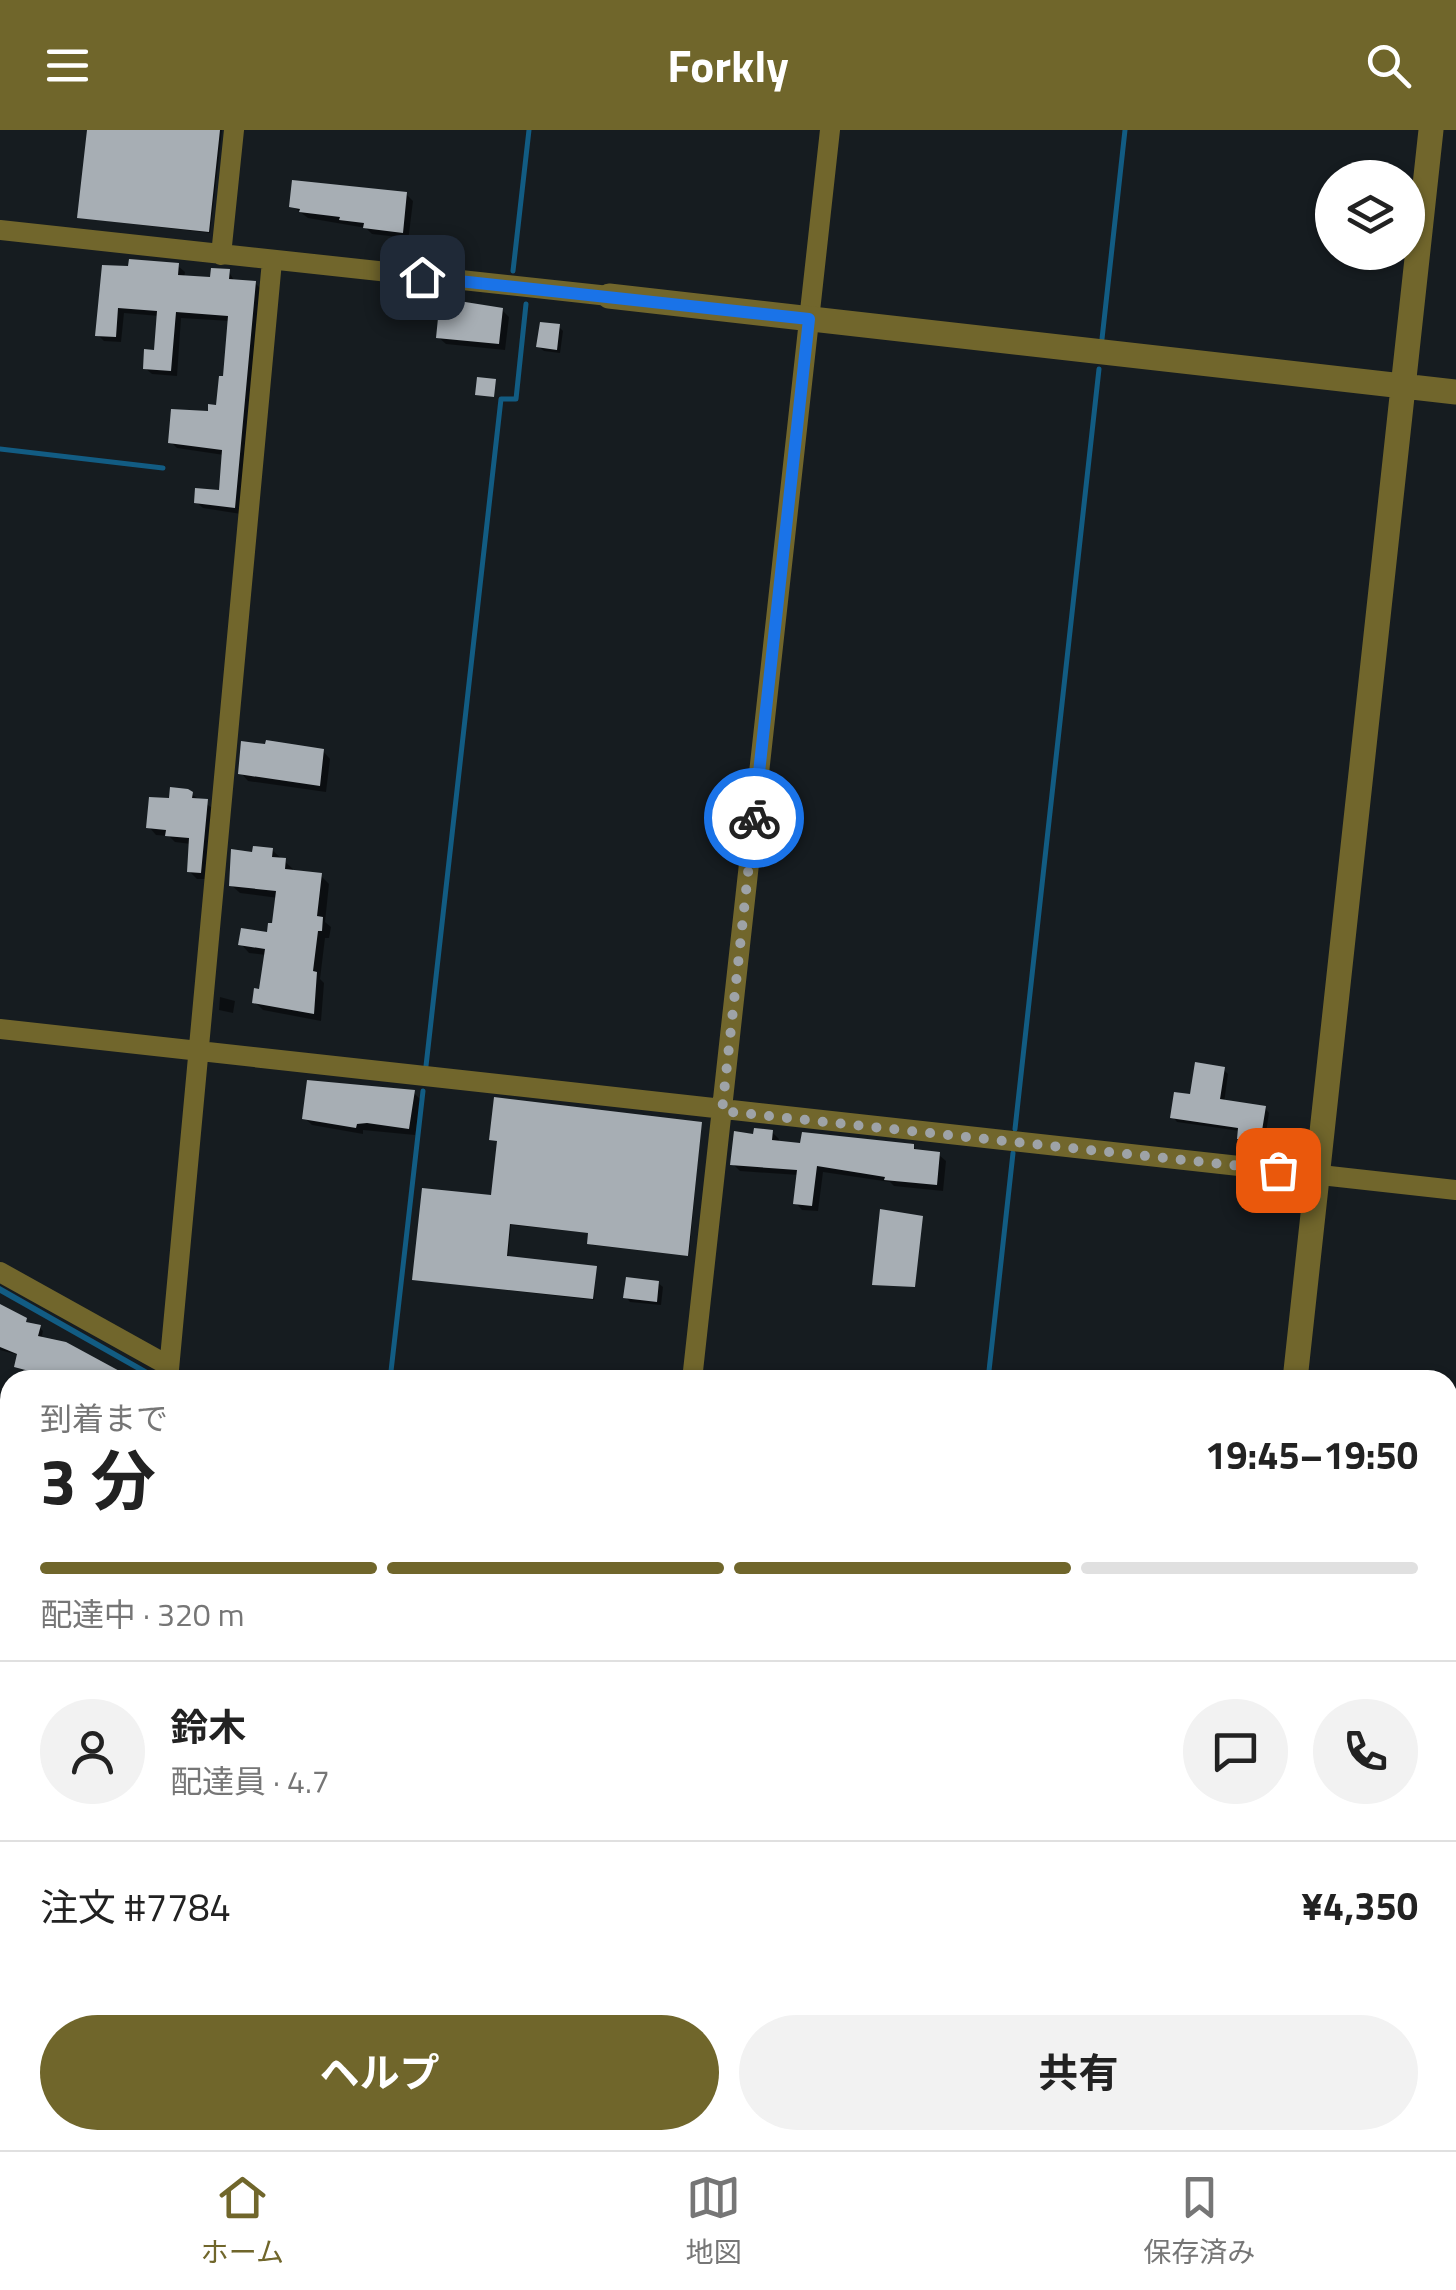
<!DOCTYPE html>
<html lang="ja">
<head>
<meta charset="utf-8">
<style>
  body { margin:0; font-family:"Titillium Web","Noto Sans JP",sans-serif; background:#f2f2f2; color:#222; height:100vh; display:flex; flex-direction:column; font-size:38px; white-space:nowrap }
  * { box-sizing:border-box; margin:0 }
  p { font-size:32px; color:#767676 }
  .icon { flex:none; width:55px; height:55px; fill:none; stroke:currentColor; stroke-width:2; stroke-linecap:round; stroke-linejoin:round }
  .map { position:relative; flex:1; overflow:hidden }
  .drawer { position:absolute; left:0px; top:1240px; width:1458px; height:780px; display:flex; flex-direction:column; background:#fff; border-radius:30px 30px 0 0; box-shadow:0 2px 8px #0004 }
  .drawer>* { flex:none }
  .controls { position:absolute; left:1315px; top:30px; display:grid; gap:20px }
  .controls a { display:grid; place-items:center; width:110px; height:110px; border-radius:50%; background:#fff; box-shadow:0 2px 8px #0004; font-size:50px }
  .pin { position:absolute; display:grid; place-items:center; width:85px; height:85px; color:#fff; margin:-42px; border-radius:20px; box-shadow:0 5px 15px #0006 }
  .courier { position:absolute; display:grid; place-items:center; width:100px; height:100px; margin:-50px; border:8px solid #1a73e8; border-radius:50%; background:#fff; color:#222; box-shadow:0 2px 12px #0007 }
  .headline em { font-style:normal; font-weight:700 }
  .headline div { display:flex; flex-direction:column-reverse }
  .headline { display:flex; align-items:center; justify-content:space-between; height:170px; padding:0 40px }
  h1 { font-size:65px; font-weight:700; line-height:75px }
  .bar { display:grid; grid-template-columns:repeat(4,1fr); gap:15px 10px; align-content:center; height:120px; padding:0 40px }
  .bar i { height:12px; border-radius:8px; background:#e0e0e0 }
  .bar .on { background:#70662b }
  .bar p { grid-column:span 4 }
  .line { display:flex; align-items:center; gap:25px; padding:0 40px; border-top:2px solid #e0e0e0 }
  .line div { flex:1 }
  .round { display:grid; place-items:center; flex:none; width:105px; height:105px; border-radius:52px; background:#f2f2f2 }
  .primary-button { display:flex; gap:20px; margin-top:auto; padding:20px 40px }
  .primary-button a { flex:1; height:115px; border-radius:60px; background:#70662b; color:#fff; font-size:40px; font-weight:700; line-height:115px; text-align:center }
  .primary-button a+a { background:#f2f2f2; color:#222 }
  header { display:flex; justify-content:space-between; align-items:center; height:130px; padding:0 40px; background:#70662b; color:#fff; font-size:45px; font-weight:700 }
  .dock { display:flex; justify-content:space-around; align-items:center; height:140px; border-top:2px solid #e0e0e0; background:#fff; font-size:28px; color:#767676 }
  .dock a { display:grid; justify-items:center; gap:5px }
  .dock .on { color:#70662b }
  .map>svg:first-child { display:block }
  .water { fill:#125c83 }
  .shadow { fill:#0007 }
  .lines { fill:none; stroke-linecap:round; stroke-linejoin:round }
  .stream { stroke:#125c83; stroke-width:5 }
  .building { fill:#a7aeb4 }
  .minor { stroke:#71662c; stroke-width:20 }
  .tertiary { stroke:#71662c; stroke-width:25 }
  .secondary { stroke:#a3912a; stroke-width:25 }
  .done { stroke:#9ea3a7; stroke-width:10; stroke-dasharray:0 18 }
  .route { stroke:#1a73e8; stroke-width:12 }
</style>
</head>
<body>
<header><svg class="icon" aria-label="menu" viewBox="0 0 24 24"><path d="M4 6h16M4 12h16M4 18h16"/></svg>Forkly<svg class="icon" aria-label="search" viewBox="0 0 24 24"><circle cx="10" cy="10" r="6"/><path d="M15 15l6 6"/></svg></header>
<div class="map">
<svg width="1456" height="2020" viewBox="0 0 1456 2020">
  <rect width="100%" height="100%" fill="#161c20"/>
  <path class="water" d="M0,1156L165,1250H154L0,1163Z
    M0,1379L10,1384V1540L0,1535Z
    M1456,1911V2020H1260L1264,2010H1448V1912Z
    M708,2010H965L981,2020H716Z"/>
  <path class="shadow" d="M89,0H222L210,103L81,88Z
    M406,64L413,71L408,112L426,114L431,118L429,135L409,133L405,129L407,108L372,104L366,98L308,88L292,76Z
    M178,136L185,142L184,148L213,150L229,142L235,152L255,153L262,160L241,384L203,378L196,372L221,362L224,325L177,318L171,312L219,278L226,249L230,191L181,188L177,246L152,244L145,238L156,223L159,186L124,183L121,212L104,211L98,205L104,137Z
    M502,180L509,187L505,220L446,214L438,207Z
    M559,197L563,201L560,223L544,221L539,217Z
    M323,621L330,629L326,662L248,651L241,643Z
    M191,664L214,679L208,749H197L189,741L191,714L175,712L169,706L156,705L149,697L172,671Z
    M272,720L293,739V742L321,746L329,754L325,792L331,797L329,808H325L320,849L324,853L321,891L263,880L255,872L262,862L266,825L249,823L241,814L269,804L274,796L278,768L240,763L231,755L254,725Z
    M220,867L235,871L233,883L219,880Z
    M1223,939L1228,944L1224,973L1265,978L1269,983L1264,1016L1244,1013L1239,1008L1240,1001L1177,992L1173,987Z
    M414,963L421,970L415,1005L363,1000V1004L312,995L305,988Z
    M701,995L689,1126L592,1115L591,1103L511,1095L508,1128L596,1138L594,1170L417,1150L493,1068L499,1012L492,1009Z
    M772,1002L779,1009L778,1013L913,1016L919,1022L939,1025L946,1031L943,1061L894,1056L890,1052L823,1042L818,1081L802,1080L796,1073L799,1045L740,1041L733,1034L755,1007Z
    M658,1153L663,1157L661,1175L630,1172L626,1167Z
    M0,1182L40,1198L43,1201L41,1210L128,1250H33L35,1243L17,1237L19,1225L0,1220Z
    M0,1265L10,1270V1339L0,1333Z
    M1448,1659L1456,1660V1777L1448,1778Z
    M1097,2010H1136L1158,2020H1093Z"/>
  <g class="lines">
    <path class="stream" d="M513,141L529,0
      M1102,209L1125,0
      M0,319L163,338
      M426,936L501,269H516L526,174
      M1015,999L1099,239
      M390,1250L423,961
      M988,1250L1013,1023
      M0,1582L10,1587
      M0,1974L10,1973"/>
  </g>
  <path class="building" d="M87,0H220L209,102L77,88Z
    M292,50L407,62L403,103L363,98L364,93L339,90L340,87L299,82L300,79L289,77Z
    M405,109L428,112L425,132L402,130Z
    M129,129L179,133L178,145L210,147L211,138L230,139L229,149L256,151L235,378L194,373L195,358L219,360L222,320L168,313L171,279L208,281V274L216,275L219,246H223L228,186L176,182L171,241L143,239L144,219L154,220L157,181L118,178L116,207L95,206L102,135L128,136Z
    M440,168L503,178L499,214L436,208Z
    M540,192L560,194L557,220L536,217Z
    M477,247L496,249L494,267L475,265Z
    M266,610L324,619L320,656L238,644L241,611L265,614Z
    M170,657L188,659L193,662L192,668L208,669L201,743L187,742L189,708L165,706L166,700L146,698L149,667L169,668Z
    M253,716L273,718L272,727L286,728L285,739L322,743L317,786L323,787L322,801H318L313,841L317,842L314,884L252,873L254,858L259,859L265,819L238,815L241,798L267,802L268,793H272L276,761L229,756L231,719L252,722Z
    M1195,932L1225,937L1220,969L1266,976L1260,1013L1237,1009L1238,998L1170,988L1174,962L1190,964Z
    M307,950L415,960L409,999L367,993L357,994L356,998L302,989Z
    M494,967L702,992L688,1126L587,1114L588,1103L510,1094L507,1126L597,1136L593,1169L412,1150L422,1058L491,1065L497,1011L489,1010Z
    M754,998L773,1000L772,1010L800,1013L802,1002L914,1014V1019L940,1022L937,1055L884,1050L885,1047L817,1036L812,1076L793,1074L797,1040L730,1035L734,1001L753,1004Z
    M880,1079L923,1086L915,1157L872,1155Z
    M626,1147L659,1151L657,1172L623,1168Z
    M0,1174L27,1188L26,1192L41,1195L38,1206L66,1212L136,1250H31L33,1242L14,1237L17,1224L0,1217Z"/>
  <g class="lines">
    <path class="minor" d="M0,100L609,166
      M221,125L234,0
      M0,899L1456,1060
      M0,1142L169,1236
      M168,1250L272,131
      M692,1250L830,0
      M0,1550L10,1556
      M0,1701L10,1700
      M1448,1781L1456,1780
      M0,1963L10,1962
      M683,2010L692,2020
      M1217,2020L1221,2010"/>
    <path class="tertiary" d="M609,166L1456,262
      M1295,1250L1431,0
      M1448,1863L1456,1862"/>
    <path class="secondary" d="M0,1355L10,1361
      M617,2020L640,2010"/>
  </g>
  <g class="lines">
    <path class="done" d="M754,688L722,981L1278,1040"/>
    <path class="route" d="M422,147L809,189L754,688"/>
  </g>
</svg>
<div class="controls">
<a><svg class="icon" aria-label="layers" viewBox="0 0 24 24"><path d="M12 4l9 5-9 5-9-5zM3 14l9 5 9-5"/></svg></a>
</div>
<div class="pin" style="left:1278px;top:1040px;background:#ea580c"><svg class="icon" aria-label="bag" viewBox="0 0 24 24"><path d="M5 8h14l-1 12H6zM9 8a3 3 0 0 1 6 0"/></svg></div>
<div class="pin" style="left:422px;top:147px;background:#1f2937"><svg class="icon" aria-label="home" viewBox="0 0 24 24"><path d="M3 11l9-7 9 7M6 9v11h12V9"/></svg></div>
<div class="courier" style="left:754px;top:688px"><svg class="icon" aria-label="bike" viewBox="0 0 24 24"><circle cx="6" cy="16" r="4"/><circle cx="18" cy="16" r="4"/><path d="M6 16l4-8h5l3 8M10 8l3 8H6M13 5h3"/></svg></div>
<section class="drawer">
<div class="headline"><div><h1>3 分</h1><p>到着まで</p></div><em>19:45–19:50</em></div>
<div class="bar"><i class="on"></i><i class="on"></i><i class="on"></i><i></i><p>配達中 · 320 m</p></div>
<div class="line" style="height:180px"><a class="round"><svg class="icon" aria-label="person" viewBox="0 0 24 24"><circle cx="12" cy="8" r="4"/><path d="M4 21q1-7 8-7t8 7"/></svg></a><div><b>鈴木</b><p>配達員 · 4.7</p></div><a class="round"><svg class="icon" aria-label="chat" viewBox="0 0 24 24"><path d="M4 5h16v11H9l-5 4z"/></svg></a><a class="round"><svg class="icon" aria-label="phone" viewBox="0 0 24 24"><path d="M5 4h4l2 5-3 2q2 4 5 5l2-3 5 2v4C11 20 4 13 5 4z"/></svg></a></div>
<div class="line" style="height:130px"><div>注文 #7784</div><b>¥4,350</b></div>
<div class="primary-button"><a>ヘルプ</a><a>共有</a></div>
</section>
</div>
<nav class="dock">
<a class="on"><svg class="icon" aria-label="home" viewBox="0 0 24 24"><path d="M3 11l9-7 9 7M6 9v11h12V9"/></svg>ホーム</a>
<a><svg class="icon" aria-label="map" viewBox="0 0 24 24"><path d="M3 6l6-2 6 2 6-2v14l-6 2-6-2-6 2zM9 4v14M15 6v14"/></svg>地図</a>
<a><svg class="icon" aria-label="saved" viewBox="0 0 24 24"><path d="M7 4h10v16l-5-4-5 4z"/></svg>保存済み</a>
</nav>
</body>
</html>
